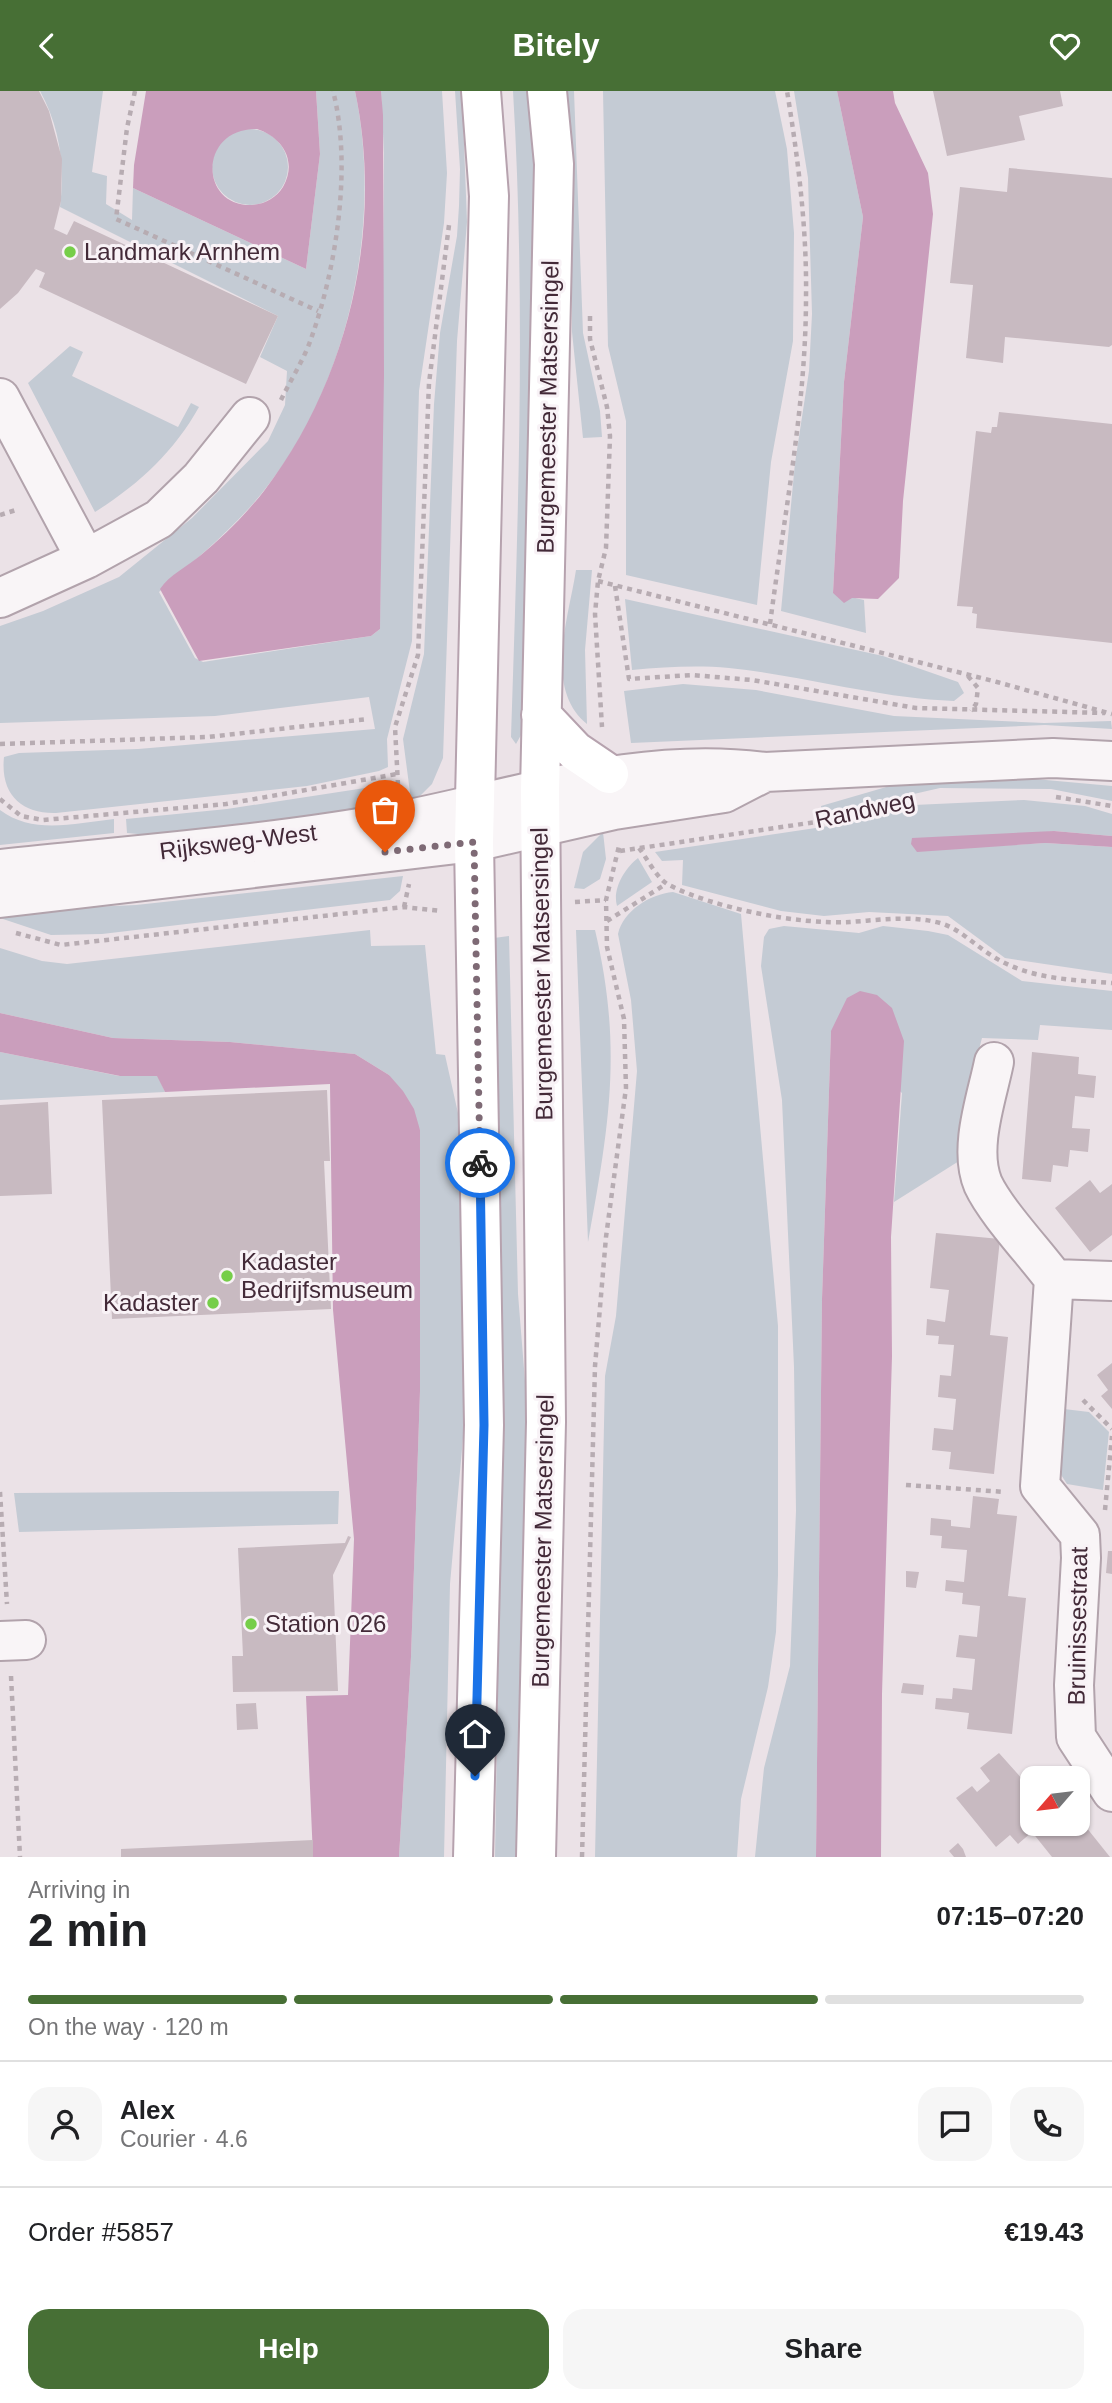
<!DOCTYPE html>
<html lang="en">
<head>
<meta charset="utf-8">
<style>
  body { margin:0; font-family:Arial,sans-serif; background:#f6f6f6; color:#202124; height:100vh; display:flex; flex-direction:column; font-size:26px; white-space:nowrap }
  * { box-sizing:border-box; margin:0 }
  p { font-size:23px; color:#757577 }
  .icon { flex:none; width:38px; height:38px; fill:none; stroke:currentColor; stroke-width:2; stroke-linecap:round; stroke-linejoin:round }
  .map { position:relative; height:1766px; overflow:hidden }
  .side { display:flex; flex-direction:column; background:#fff; flex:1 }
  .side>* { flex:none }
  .needle { width:46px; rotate:242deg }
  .tools { position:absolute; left:1020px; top:1675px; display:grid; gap:14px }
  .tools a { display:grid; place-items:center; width:70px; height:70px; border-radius:14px; background:#fff; box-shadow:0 2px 5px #0004; font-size:35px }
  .pin { position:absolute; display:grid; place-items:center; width:60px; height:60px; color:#fff; margin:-72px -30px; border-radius:50% 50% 50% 0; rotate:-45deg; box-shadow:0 0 7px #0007 }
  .pin .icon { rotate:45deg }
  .courier { position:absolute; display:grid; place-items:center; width:70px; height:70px; margin:-35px; border:5px solid #1a73e8; border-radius:50%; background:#fff; color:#222; box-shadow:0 2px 9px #0007 }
  .headline em { font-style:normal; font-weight:700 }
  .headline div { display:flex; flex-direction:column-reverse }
  .headline { display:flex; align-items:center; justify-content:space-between; height:119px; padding:0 28px }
  h1 { font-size:46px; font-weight:700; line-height:52px }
  .bar { display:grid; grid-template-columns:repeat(4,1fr); gap:10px 7px; align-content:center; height:84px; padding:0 28px }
  .bar i { height:9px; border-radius:5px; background:#e0e0e0 }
  .bar .selected { background:#476f35 }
  .bar p { grid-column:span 4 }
  .line { display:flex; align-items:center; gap:18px; padding:0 28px; border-top:2px solid #e0e0e0 }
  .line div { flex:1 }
  .round { display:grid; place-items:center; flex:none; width:74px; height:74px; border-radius:21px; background:#f6f6f6 }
  .cta { display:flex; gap:14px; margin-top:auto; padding:14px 28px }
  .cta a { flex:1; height:80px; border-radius:21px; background:#476f35; color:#fff; font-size:28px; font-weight:700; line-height:80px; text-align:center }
  .cta a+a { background:#f6f6f6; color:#202124 }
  header { display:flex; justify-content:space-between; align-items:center; height:91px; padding:0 28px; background:#476f35; color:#fff; font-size:32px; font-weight:700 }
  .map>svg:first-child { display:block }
  .green { fill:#c4cbd4 }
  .water { fill:#ca9ebc; fill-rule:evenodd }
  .building { fill:#c8bac1 }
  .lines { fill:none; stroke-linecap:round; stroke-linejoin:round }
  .minor-casing { stroke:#b2a3ac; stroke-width:42 }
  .major-casing { stroke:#b6a2ae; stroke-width:42 }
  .path { stroke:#b7acb2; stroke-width:4.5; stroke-dasharray:5 5; stroke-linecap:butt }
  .minor { stroke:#f9f5f7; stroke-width:38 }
  .major { stroke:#fff; stroke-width:38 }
  .done { stroke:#7e6a75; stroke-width:7; stroke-dasharray:0 12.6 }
  .route { stroke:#1a73e8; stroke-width:9 }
  .poi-dot { fill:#76ce49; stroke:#f8f2f6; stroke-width:2.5 }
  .labels { text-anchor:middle; stroke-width:6; stroke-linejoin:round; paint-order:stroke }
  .poi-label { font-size:24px; fill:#432a38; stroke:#f8f2f6; text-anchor:start }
  .street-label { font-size:24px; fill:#432a38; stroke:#f8f2f6 }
</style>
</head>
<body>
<header><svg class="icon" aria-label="back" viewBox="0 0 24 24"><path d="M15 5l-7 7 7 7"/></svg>Bitely<svg class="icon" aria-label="heart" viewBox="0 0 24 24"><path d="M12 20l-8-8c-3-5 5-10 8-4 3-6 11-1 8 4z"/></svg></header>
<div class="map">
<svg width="1112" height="1766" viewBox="0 0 1112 1766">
  <rect width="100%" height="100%" fill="#ebe2e7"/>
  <path class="green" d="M40,0H103L92,81L107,85L106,113L132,129L133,97L306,178L320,63L316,0H355C383,132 349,296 262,402C232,439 195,469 159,501L195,567L203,571L371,545L380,538L384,62L381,0H442L447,82L444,132L419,300L412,550L387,648L388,676L379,680L307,695L56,722C22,723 0,704 4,666L19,662L138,658L375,638L369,606L215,625L0,632V535L43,520L119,486L192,427L268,350L285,314L287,280L260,266L278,225L60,116C65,75 60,36 40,0Z
    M455,0H462L467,131L457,250L443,667L432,693L415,710L411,709L403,648L424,563L434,313L440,242L457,145L459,115L460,78Z
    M513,0H531L535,66L529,447L521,644L516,653L511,646C518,430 526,216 513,0Z
    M567,0H574L583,242L600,320L602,346L583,347L572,241V101Z
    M603,0H775L787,58L794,142L793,250L771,371L757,514L626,484V330L608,255Z
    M794,0H837L863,126L844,291L833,502L864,509L866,542L781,520L795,372L809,280L812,223L808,87Z
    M212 76a38 38 0 1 1 76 0a38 38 0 1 1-76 0Z
    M70,255L83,261L72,285L178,336L191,312L199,316C174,361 138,394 95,421L28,292Z
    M576,479H592L585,559L587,633C543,597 569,526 576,479Z
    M625,508L883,565L958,591L964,602L954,610C877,607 805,585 729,577C697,574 665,576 632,579Z
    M683,593L756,599L894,625L1044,632L1111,630L1112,638L1045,634L631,652L624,600Z
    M986,687L1035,688L1112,695V710L1051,698L940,697L822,724L821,715L900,692Z
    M391,693L395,721L179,747L127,742L126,728L227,718Z
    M1024,709L1085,715L1112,723V745L1054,740L945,758L1045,752L1112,756V883L1005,867L948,825L869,821L824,825L781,820L682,794L683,769L662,770L655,761L829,735L914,714Z
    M0,719C33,744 75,732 114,728V742L0,754Z
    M603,741L606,768L600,788L584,798L574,797L583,761Z
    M638,767L652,791L617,815C612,798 625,777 638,767Z
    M403,785L400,800L390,809L102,843L51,844L0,827V820L136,814Z
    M673,801L741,823L778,1235V1484L776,1541L768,1596L741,1708L737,1766H595L605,1285L616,1225L637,980L631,909L618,843C623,820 650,803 673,801Z
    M784,835L859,842L883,835L928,840L948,844L1022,890L1112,900V939L1040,934L1038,949L982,947L973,981L967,1065L894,1111L902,1002L831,940L822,1208L816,1766H755L764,1677L790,1575L796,1420L794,1276L782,1009L761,875L764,846L769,838Z
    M370,839L371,855L425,854L436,963L445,964L462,1040L467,1302L450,1493L444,1766H399L411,1566L420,1300V1039L389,984L355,963L230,951L113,947L0,922V857L42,870L67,873Z
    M576,839H595C623,957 609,1035 588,1151Z
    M509,845L518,1203L527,1315L520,1766H495L502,1349L494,847Z
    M0,961L119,985H158L165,1001L0,1009Z
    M1064,1318L1089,1321L1109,1341L1103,1399L1067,1393L1056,1376Z
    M339,1400L338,1433L19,1441L14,1402Z"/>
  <path class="water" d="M146,0H316L320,63L306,178L133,97L134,74ZM257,38C282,46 298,70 283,96C276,107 265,113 252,114C199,116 198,37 257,38Z
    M355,0H381L383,24L384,284L380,538L371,545L199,570L160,498C169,484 188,475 201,464C224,445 246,423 264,400C349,289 384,136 355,0Z
    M837,0H893L895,12L928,82L933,123L903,410L899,487L878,508L852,507L844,512L833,502L844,291L863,126Z
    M1054,740L1112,745V756L1045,752L917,761L911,753L912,747Z
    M860,900L877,904L892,917L904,950L891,1146L892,1265L882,1603L881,1766H816L822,1208L831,940L847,907Z
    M0,922L113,947L230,951L355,963L389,984L403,1000L414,1018L420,1039V1300L411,1566L399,1766H313L306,1605L348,1604L354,1448L333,1219L330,993L165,1001L157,985H120L0,961Z"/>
  <path class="building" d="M0,0H39L49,20L62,68L61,110L54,138L67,144L74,130L278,225L246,293L39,196L45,182L36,178L18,202L0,218Z
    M933,0H1060L1063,15L1019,25L1025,49L947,65Z
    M1009,77L1112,87V254L1109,256L1005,246L1003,272L966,267L973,194L950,192L960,96L1007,101Z
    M999,321L1112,333V552L976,537L977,523L972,522L973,516L957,515L976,340L991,342L992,336H997Z
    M1032,961L1079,966L1078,983L1096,985L1094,1007L1075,1005L1072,1037L1090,1038L1088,1061L1070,1059L1068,1076L1053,1074L1051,1091L1022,1088Z
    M327,999L330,1070H324L331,1218L112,1228L102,1009Z
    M48,1011L52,1103L0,1105V1014Z
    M1090,1089L1100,1102L1112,1093V1144L1090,1161L1055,1117Z
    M936,1142L1000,1148L990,1244L1008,1246L994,1383L949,1378L951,1361L932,1359L934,1337L953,1339L956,1308L938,1306L940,1284L951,1285L954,1254L938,1253L939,1245L926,1244L927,1228L945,1231L949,1199L930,1197Z
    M1112,1272V1318L1101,1305L1108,1299L1097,1284Z
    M973,1405L999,1408L997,1423L1017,1425L1008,1505L1026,1507L1012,1643L967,1638L969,1622L935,1618L936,1607L952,1608L953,1597L972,1599L975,1568L956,1566L959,1544L977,1546L980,1515L962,1513L963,1502L945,1500L946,1489L964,1491L967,1459L941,1457L942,1445L930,1444L931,1427L951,1429V1435L970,1437Z
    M348,1445L351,1446L333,1484L338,1600L233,1601L232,1565H243L238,1457L345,1452Z
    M1108,1460H1112V1483L1106,1482Z
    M906,1480L919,1481L916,1497L906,1496Z
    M903,1592L924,1594L923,1604L901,1602Z
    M256,1612L258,1638L237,1639L236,1613Z
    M999,1662L1032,1699V1732H1078V1726L1110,1766H1052L1032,1741L1018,1753L1010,1744L996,1756L956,1707L972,1695L977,1701L990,1690L980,1677Z
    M313,1749V1766H121V1758Z
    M958,1752L963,1758L966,1766H954L949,1760Z"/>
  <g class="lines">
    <g class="minor-casing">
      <path id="minor" d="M0,307L86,468
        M0,507L86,468L159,428L201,387L250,326
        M0,778C131,764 271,754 400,730C522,706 640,664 765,681L1053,667L1112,670
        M0,807L474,751L614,719L724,702L765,681
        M994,971C987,1006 968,1057 983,1093C996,1121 1034,1161 1054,1188L1040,1395L1080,1444L1081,1467L1074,1594L1076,1646L1112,1701
        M1054,1188L1112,1190
        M0,1550L26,1549"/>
    </g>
    <g class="major-casing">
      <path id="major" d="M541,624L575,660L609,683
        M473,1766L484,1334L474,751L489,105L481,0
        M536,1766L546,1331L540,700L554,73L547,0"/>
    </g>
    <path class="path" d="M135,0L127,37L116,128L318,220
      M590,225V248L607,316L610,345L606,457L598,490L595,523L602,636
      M281,309C291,288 305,267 312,245C337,174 352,73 333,0
      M0,424L19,418
      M598,490L997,591L1112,623
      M615,495L629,588L692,584L752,589L916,617L1105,622
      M770,533C784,425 806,315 806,206C807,138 798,67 787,0
      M968,585L978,597L976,613L971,620
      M0,653L208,646L368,628
      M398,694L395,636L418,564L429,292L449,134
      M1056,706L1112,715
      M0,708L21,725L43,729L226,713L397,683
      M639,757C647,767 657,788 669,794C714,817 799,834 850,831C880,829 910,824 940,832C961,838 975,855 994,866C1029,888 1072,889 1112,892
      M620,760L836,728L884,713
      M575,811L606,809
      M404,816L409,793
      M607,830L666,793
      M16,842L61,854L404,816L441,820
      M1083,1309L1112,1338
      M906,1394L1005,1401
      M0,1401L7,1513
      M1105,1419L1112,1345
      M11,1585L20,1766
      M582,1766L595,1275L606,1146L626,997L624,928L607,856L606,809L619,755"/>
    <use href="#minor" class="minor"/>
    <use href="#major" class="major"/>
  </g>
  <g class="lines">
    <path class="done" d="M385,761L474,751L480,1072"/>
    <path class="route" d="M475,1685L484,1334L480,1072"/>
  </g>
  <g class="poi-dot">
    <circle cx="70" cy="161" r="7"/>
    <circle cx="227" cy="1185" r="7"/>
    <circle cx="213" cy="1212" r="7"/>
    <circle cx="251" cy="1533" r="7"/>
  </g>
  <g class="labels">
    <g class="poi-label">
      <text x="84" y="169">Landmark Arnhem</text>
      <text x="241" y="1179">Kadaster<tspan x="241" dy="28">Bedrijfsmuseum</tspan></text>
      <text x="199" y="1220" text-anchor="end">Kadaster</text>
      <text x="265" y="1541">Station 026</text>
    </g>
    <g class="street-label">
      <text transform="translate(548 316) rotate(-89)" y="8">Burgemeester Matsersingel</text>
      <text transform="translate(865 719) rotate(-12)" y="8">Randweg</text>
      <text transform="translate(238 751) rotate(-7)" y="8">Rijksweg-West</text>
      <text transform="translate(542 883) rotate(-91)" y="8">Burgemeester Matsersingel</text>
      <text transform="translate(543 1450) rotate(-89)" y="8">Burgemeester Matsersingel</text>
      <text transform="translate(1078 1535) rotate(-89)" y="8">Bruinissestraat</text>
    </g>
  </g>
</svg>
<div class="tools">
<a><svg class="needle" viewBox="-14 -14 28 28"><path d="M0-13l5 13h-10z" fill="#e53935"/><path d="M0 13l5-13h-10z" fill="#757577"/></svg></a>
</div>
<div class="pin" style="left:385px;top:761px;background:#ea580c"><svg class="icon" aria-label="bag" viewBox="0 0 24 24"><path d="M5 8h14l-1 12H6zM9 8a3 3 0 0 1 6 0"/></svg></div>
<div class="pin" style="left:475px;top:1685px;background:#1f2937"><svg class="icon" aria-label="home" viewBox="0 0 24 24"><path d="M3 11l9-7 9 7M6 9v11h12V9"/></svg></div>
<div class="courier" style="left:480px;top:1072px"><svg class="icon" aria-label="bike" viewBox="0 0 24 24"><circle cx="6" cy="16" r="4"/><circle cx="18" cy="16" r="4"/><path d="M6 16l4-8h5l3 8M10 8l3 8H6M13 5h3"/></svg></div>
</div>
<section class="side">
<div class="headline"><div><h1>2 min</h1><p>Arriving in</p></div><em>07:15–07:20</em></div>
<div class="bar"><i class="selected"></i><i class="selected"></i><i class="selected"></i><i></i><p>On the way · 120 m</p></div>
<div class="line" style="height:126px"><a class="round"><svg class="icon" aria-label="person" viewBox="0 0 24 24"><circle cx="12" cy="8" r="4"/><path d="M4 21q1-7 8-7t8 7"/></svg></a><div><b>Alex</b><p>Courier · 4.6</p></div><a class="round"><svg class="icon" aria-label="chat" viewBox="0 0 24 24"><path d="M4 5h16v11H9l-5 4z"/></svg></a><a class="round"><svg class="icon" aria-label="phone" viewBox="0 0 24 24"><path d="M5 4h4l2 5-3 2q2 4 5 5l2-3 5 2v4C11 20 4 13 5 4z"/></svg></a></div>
<div class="line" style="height:91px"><div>Order #5857</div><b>€19.43</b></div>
<div class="cta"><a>Help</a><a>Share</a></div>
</section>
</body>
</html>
